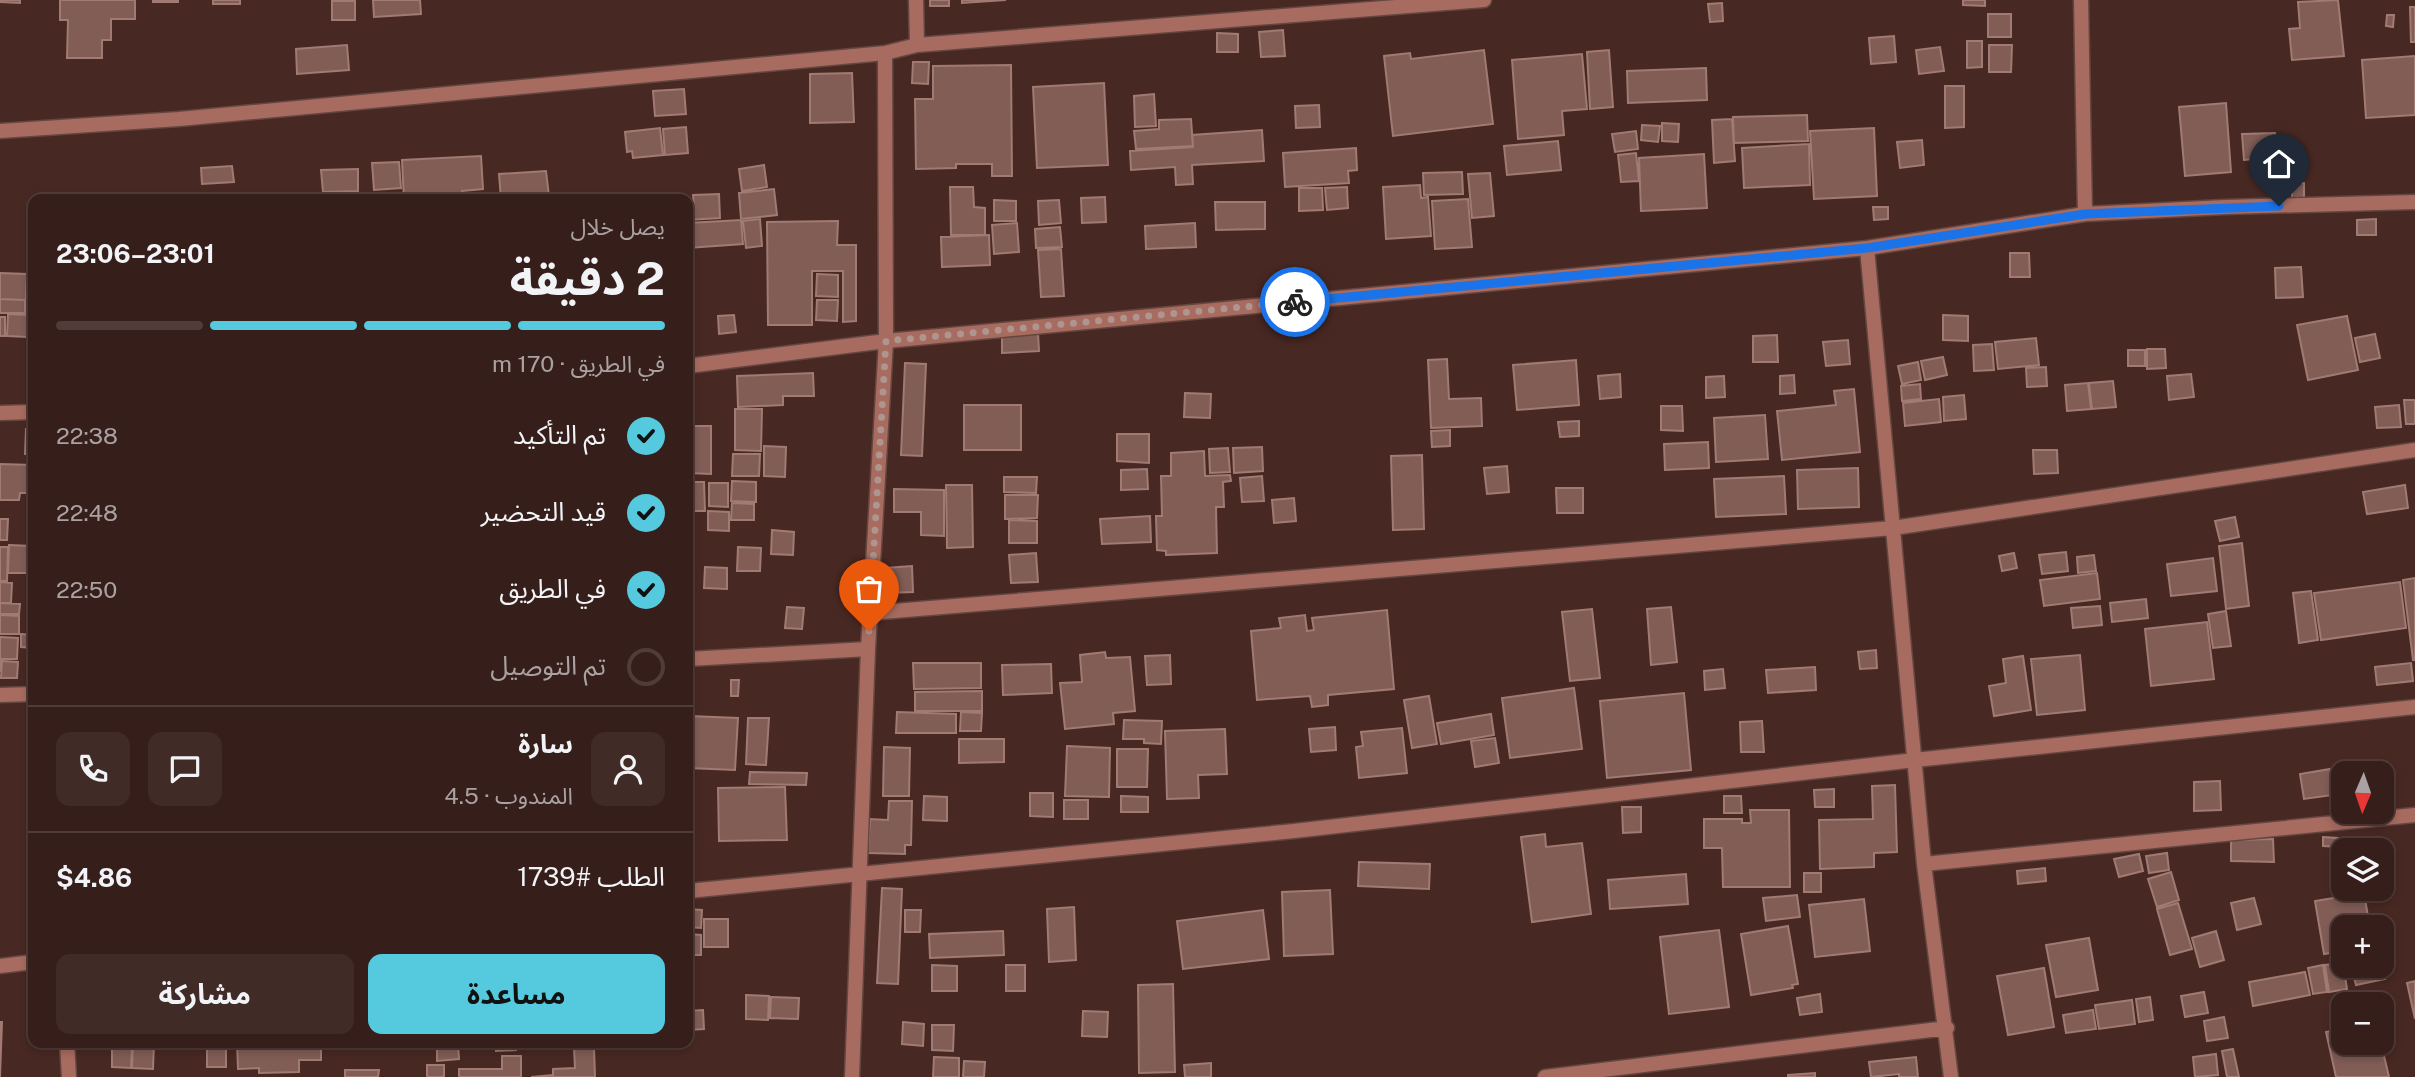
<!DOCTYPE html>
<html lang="ar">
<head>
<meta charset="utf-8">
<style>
  body { margin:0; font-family:"Public Sans","Noto Sans Arabic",sans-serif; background:#412b27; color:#f1f3f6; direction:rtl; height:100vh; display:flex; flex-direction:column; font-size:26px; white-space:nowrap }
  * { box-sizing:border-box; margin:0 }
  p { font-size:23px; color:#aaa2a2 }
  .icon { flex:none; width:38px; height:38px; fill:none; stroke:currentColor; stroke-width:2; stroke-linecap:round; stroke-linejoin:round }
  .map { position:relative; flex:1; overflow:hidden; direction:ltr }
  .details { position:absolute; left:28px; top:194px; width:665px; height:854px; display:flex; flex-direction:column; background:#361e1a; border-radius:14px; box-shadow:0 4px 10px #0003,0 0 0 2px #503c39; direction:rtl }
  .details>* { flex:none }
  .needle { width:46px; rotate:182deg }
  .tools { position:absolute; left:2331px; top:761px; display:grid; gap:14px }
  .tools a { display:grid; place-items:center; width:63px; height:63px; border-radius:14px; background:#361e1a; box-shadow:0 4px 10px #0003,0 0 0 2px #503c39; font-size:35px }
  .pin { position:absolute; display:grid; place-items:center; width:60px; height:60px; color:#fff; margin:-72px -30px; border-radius:50% 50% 50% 0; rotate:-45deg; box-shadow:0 0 7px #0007 }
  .pin .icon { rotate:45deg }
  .courier { position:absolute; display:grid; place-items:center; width:70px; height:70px; margin:-35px; border:5px solid #1a73e8; border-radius:50%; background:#fff; color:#222; box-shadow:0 2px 9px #0007 }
  .headline em { font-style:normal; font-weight:700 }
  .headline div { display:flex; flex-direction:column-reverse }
  .headline { display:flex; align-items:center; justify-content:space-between; height:119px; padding:0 28px }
  h1 { font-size:46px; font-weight:700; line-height:52px }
  .bar { display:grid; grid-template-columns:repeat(4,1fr); gap:10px 7px; align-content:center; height:84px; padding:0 28px }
  .bar i { height:9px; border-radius:5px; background:#503c39 }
  .bar .current { background:#55cadf }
  .bar p { grid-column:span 4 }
  .line { display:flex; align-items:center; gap:18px; padding:0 28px; border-top:2px solid #503c39 }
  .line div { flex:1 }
  .round { display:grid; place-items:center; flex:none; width:74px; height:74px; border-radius:14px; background:#412b27 }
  ol { padding:0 28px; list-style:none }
  li { display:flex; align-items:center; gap:21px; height:77px }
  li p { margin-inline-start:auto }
  li .icon { padding:7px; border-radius:50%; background:#55cadf; color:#111; stroke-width:4 }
  li:last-child { color:#aaa2a2 }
  li i { width:38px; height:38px; border:4px solid #503c39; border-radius:50% }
  .primary-button { display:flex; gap:14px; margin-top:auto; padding:14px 28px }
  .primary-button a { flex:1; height:80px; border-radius:14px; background:#55cadf; color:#111; font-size:28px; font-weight:700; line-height:80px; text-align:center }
  .primary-button a+a { background:#412b27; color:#f1f3f6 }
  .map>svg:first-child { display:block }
  .building { fill:#815d56; stroke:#a07a73; stroke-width:2 }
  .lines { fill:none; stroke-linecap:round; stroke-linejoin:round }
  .street-casing { stroke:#644641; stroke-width:17 }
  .street { stroke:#a86b5f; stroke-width:14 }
  .done { stroke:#af9590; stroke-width:7; stroke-dasharray:0 12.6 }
  .route { stroke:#1a73e8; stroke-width:9 }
</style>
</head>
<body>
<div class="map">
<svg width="2415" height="1077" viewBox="0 0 2415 1077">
  <rect width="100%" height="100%" fill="#482822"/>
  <path class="building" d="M0,0H20V3L0,2Z
    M60,0H135V19H111V40H102V58H67L68,20H60Z
    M153,0H178V2H153Z
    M213,0H240V4H213Z
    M373,0H420L421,14L374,17Z
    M930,0H949V6H930Z
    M962,0H1006L962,3Z
    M1963,0H1985V6L1963,5Z
    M2338,0L2344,56L2292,60L2289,29L2300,28L2298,2Z
    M332,1H355V20H332Z
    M1722,3L1723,21L1710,22L1708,4Z
    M2410,7H2415V42H2411Z
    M1988,14H2011V37H1988Z
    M2387,15H2394L2393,27L2386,26Z
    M1283,30L1285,56L1261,57L1259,32Z
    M1217,33L1238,34V52H1217Z
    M1894,36L1896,62L1871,64L1869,38Z
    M1967,41H1982V67L1967,68Z
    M347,45L349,70L297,74L296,49Z
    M1989,45H2012L2011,72H1989Z
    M1940,47L1944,71L1919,74L1916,50Z
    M1484,50L1493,124L1393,136L1384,56L1410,53L1411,59Z
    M1609,50L1613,107L1590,109L1587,52Z
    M1582,54L1587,109L1562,111L1564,135L1518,139L1512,60Z
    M2415,56V115L2366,118L2362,60Z
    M913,62H929L928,84L912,83Z
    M1011,65L1012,176H992V164H956V168L916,169L915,99H933V66Z
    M1706,68L1707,100L1628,103L1627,71Z
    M852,73L854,122L810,123V74Z
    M1104,83L1108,165L1037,168L1033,87Z
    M1945,86H1964V127L1945,128Z
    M684,89L686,114L655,116L653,91Z
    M1154,94L1156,126L1135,127L1134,96Z
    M2226,103L2231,172L2185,176L2179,107Z
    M1319,105L1320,127L1296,128L1295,106Z
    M1807,115L1808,141L1734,143L1733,117Z
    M1191,119L1193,146L1136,149L1134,131L1159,129V120Z
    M1732,119L1735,161L1714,163L1712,120Z
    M1662,123L1679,124L1678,142L1662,141Z
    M1642,125L1660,126L1658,142L1641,140Z
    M686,127L688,153L665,155L663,129Z
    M660,128L663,155L633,158L632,151L627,152L625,132Z
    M1874,128L1877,196L1814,199L1810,131Z
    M1262,130L1264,161L1192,165L1193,184L1176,185L1175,167L1131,170L1130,151L1193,147L1192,135Z
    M1636,131L1638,149L1615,152L1612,134Z
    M2275,133L2278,180L2257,182L2255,159L2244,160L2242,134Z
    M1922,140L1924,165L1900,168L1897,142Z
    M1558,141L1561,170L1507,175L1504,146Z
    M1809,144L1810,185L1744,188L1742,148Z
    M1356,148L1357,170L1348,171L1349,183L1285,187L1283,153Z
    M1636,153L1639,181L1621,182L1618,155Z
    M1704,154L1707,208L1641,211L1639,158Z
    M481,156L483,189L462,191L463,200H404L402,160Z
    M399,162L401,188L374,190L372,163Z
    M764,165L767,187L742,191L739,169Z
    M232,166L234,182L202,184L201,168Z
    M358,169V191L323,192L321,170Z
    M546,171L549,196L501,200L499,174Z
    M1462,172L1463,194L1424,195L1423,173Z
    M1490,173L1494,216L1472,218L1468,174Z
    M2292,183H2304V201H2292Z
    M1420,185L1421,198L1428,197L1431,236L1386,239L1383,187Z
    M950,187H973L974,207L985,208V235H951Z
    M1347,187L1348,208L1327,210L1325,188Z
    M1299,188H1322L1323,210L1299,211Z
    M774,189L777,215L741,219L739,193Z
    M400,194V200H377V196Z
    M489,194L490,200H470V195Z
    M719,194L720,218L688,220V208L694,207L693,195Z
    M1105,197L1106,222L1082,223L1081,198Z
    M1468,199L1472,247L1435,249L1432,201Z
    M994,200L1016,201V221H994Z
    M1059,200L1061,223L1039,225L1038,201Z
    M1215,202H1265V229L1216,230Z
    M1873,207H1888V219L1874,220Z
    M760,219L762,246L746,248L743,221Z
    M2376,219V235H2357V220Z
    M741,220L743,244L688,248V223Z
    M838,221L837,245H856V321L843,322V271H812V325H768L767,222Z
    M1017,223L1019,252L994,254L992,225Z
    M1195,223L1196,247L1146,249L1145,226Z
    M1060,227L1062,247L1036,248L1035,229Z
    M989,235L990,265L942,267L941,237Z
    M1061,249L1064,296L1041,297L1038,250Z
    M2010,253H2029L2030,277H2010Z
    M2301,267L2303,297L2276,298L2275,268Z
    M0,273L27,274L26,300L0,299Z
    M27,274H33V295L27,294Z
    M817,274L838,275V297L816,296Z
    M26,296L33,297V308H26Z
    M0,299L25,300V313H0Z
    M817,300H838L837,321L816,320Z
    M8,314L29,315L28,337L7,336Z
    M734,315L736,332L719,334L718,316Z
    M1943,315L1968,316V341L1943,340Z
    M2347,316L2358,370L2308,380L2297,325Z
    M0,317H5V336H0Z
    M1038,333L1039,351L1002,353V335Z
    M2375,334L2380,358L2360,362L2355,338Z
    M1777,335L1778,362H1753V336Z
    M2036,338L2039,365L1998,369L1995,342Z
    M1848,340L1850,364L1826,366L1823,342Z
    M1992,344L1994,370L1974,371L1973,345Z
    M2147,349H2165L2166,368L2147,369Z
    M2128,350H2145V366H2128Z
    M1943,357L1947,375L1925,380L1921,361Z
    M1447,359L1449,399L1481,398L1482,426L1431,428L1428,360Z
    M1576,360L1579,405L1517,410L1513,365Z
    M1918,362L1921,380L1902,384L1898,366Z
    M905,363L926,364L922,456L901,455Z
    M2046,367L2047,386L2027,387L2026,368Z
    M813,373L814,396H783V405L738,407L737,376Z
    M1620,374L1621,397L1600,399L1598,376Z
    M2191,374L2194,397L2169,400L2167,376Z
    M1794,375L1795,393L1780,394V376Z
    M1724,376L1725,397L1706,398V377Z
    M2113,381L2116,407L2092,409L2089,383Z
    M2088,383L2091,409L2067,411L2065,385Z
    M1920,384L1921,399L1902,401L1901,386Z
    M1854,389L1860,452L1782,460L1777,411L1836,405L1834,391Z
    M1185,393L1211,394L1210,418L1184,417Z
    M1964,395L1966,419L1944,421L1943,397Z
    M1939,399L1941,422L1905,426L1903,403Z
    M2404,400H2415V424H2406Z
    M964,405H1021V450H964Z
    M2399,405L2401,427L2377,428L2375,407Z
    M1661,406H1682L1683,431L1661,430Z
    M735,409H762L761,451L735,450Z
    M1765,415L1768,459L1716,462L1714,418Z
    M1579,421V436L1560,437L1558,422Z
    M688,426H711V474L688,473Z
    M26,429H33V454H25Z
    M1450,430V446L1432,447L1431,431Z
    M1117,434H1149V463L1117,461Z
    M1708,442L1709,468L1665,470L1664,444Z
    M764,446L786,447L785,477L764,476Z
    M1262,447L1263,471L1234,473L1233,448Z
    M1228,448L1230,472L1210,473L1209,449Z
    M2033,450H2057L2058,473L2034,474Z
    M1204,451L1205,476L1230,475L1231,481L1223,482L1224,507H1216L1217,553L1166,555V551L1157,550L1156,516H1162L1161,476H1171V453Z
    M733,454H760L759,476H732Z
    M1422,455L1424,529L1393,530L1391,456Z
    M0,464L33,465V493H20L19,500H0Z
    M1507,466L1509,492L1487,494L1484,468Z
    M1858,468L1859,507L1798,509L1797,470Z
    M1147,469L1148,489L1121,490V470Z
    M1262,476L1264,501L1242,502L1240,478Z
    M1784,476L1786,514L1716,517L1714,479Z
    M1004,477H1037L1036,493L1004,492Z
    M732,481L756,482V502L731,501Z
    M688,482H704L705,511H688Z
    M709,483H728V507L709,506Z
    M946,485H972L973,547L947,548Z
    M2405,485L2408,508L2367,514L2363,492Z
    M1556,488H1583V513H1557Z
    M894,489L944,490V536L921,535V512H894Z
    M1005,495H1038L1037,518L1005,519Z
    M1294,498L1296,521L1274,523L1272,500Z
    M732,503L754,504V520H731Z
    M708,511L729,512V531L708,530Z
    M1150,516L1151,542L1102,544L1100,519Z
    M2235,517L2239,537L2220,541L2215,521Z
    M0,519H8L7,540H0Z
    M1009,520L1037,521V543H1009Z
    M772,530L794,532L793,555L771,554Z
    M2242,543L2249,606L2226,609L2219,546Z
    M9,545L32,546L31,573H8Z
    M0,547H8L7,581H0Z
    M738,547L761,548L760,571H737Z
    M2066,552L2068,571L2042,574L2039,555Z
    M1036,553L1038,582L1011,583L1009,555Z
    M2014,553L2017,568L2002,571L1999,556Z
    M2094,555L2096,571L2078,573L2077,557Z
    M2213,558L2217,591L2171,596L2167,564Z
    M912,566L913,592L886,593L885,568Z
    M705,567L727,568V589L704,588Z
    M2097,573L2100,599L2044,606L2040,580Z
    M2415,578V660H2413L2403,580Z
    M0,582L12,583L11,603H0Z
    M2400,582L2406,628L2321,640L2314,593Z
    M2311,591L2318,640L2299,643L2293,593Z
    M2146,599L2148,618L2112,622L2110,603Z
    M0,603L20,604L19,614H0Z
    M2100,606L2102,625L2073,628L2071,608Z
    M787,607L804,608L802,629L785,628Z
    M1671,607L1677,662L1651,665L1647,609Z
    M1592,609L1600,678L1570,681L1562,612Z
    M1387,610L1394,689L1328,695V705L1312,707L1310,696L1257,700L1251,631L1281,628L1279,618L1305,615L1307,631L1314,630L1312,618Z
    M2226,611L2231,646L2213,648L2208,614Z
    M0,615L19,616V634H0Z
    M2207,622L2214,679L2151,686L2145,629Z
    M21,634L33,635V648L21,647Z
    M0,637L18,638L17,659H0V672Z
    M1876,650L1877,668L1860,669L1858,652Z
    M1105,652L1106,658L1130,657L1135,711L1113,713L1114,724L1065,729L1060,683L1082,682L1080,655Z
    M1170,655L1171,684L1147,685L1145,656Z
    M2080,655L2085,710L2037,715L2031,659Z
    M2023,656L2031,710L1994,716L1989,686L2006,683L2003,659Z
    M2,661L18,662L17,678H1Z
    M913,663H981V688L914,689Z
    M2411,663L2413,681L2377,685L2375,667Z
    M1051,664L1052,693L1003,695L1002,665Z
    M1815,667L1816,690L1768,693L1766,670Z
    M1723,669L1725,688L1705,690L1704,671Z
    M731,680H739L738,696H731Z
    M1574,688L1582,749L1510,758L1502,698Z
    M982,691V711H915V692Z
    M1684,693L1691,770L1607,778L1600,701Z
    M1429,696L1437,744L1412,748L1404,700Z
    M897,712L956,714V733H896Z
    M961,712L982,713L981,731H960Z
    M1491,714L1494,735L1441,744L1437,723Z
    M690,716L738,718L735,770L688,768Z
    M748,718H769L766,765L746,764Z
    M1124,720L1162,721L1161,744L1144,743V739H1123Z
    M1762,721L1764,752H1741L1740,722Z
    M1335,727L1336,750L1311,752L1309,729Z
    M1402,728L1407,773L1359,778L1356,747L1363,746L1361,732Z
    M1225,729L1227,774L1198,775L1199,798L1167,799L1165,731Z
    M1495,738L1499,763L1475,767L1471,741Z
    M959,739H1004V762L959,763Z
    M1067,746L1110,748L1109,797L1065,796Z
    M884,747L910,748L909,796H883Z
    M1117,749H1148L1147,787H1117Z
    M2330,769L2333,795L2304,799L2300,774Z
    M750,772L807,773L806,785L749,784Z
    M2220,781L2221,810L2194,811V782Z
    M1895,785L1897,852L1874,853V867L1820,869L1819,820L1873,819L1872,786Z
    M785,787L787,840L719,841L718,788Z
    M1834,789V807H1815L1814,790Z
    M1030,793H1053V817L1030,816Z
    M924,796L947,797V821L923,820Z
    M1121,796L1148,797V812H1121Z
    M1724,796H1741L1742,813H1724Z
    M1064,800H1088V819H1064Z
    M889,801H912L911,845H905V854L868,853L870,819L888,820Z
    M1622,807H1641V832L1623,833Z
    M1750,810H1789L1790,887H1723L1722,848H1704V819H1742V823H1751Z
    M1545,834L1546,847L1582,843L1591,914L1532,922L1521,837Z
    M2323,837L2338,838V847L2323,846Z
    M2273,839L2274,862L2231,861V840Z
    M2167,853L2169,870L2149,873L2146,856Z
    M2139,854L2143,871L2119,877L2114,859Z
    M1359,862L1430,864L1429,889L1358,886Z
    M30,865L33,866V927H29Z
    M2045,868L2046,881L2018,884L2017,871Z
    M2171,872L2179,900L2157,907L2148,879Z
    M1804,873H1821V892H1804Z
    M1686,874L1688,904L1610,909L1608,880Z
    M882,888L902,889L898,984L877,983Z
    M1330,890L1333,954L1284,956L1282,892Z
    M2364,893L2370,928H2343V951L2324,954L2315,901Z
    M1797,895L1800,917L1766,921L1763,898Z
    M2254,898L2261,924L2237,930L2231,903Z
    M1864,899L1870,951L1815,957L1809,905Z
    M2178,903L2192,949L2170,955L2157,909Z
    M1074,907L1076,960L1049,962L1047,909Z
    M688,909L702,910L701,928L688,927Z
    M905,910H921L920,932H905Z
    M1263,910L1269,959L1183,969L1177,921Z
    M704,919H728V947H704Z
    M1788,926L1798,984L1792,985L1793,988L1751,995L1741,934Z
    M1719,930L1729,1007L1669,1014L1660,937Z
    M1003,931L1004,955L930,958L929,934Z
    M2216,931L2224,960L2200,967L2192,938Z
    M688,934L701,935V955H688Z
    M2089,938L2098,990L2056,997L2046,945Z
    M2382,961L2385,979L2356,985L2351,966H2382Z
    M2343,963L2347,989L2329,992L2325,965Z
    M932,965L957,966V991H932Z
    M1006,965H1025V991H1006Z
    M2323,965L2327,992L2313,994L2308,968Z
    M2044,968L2054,1027L2008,1035L1997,976Z
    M2305,972L2310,995L2253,1006L2249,982Z
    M2415,981V1019L2407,983Z
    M1173,984L1175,1072L1139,1073L1138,985Z
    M2204,992L2208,1013L2185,1017L2181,996Z
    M1820,994L1822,1012L1800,1015L1797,998Z
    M746,995L769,996L768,1020L746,1019Z
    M771,997L799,998L798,1019L770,1018Z
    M2150,997L2153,1020L2139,1022L2136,999Z
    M2132,1000L2135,1024L2099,1029L2095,1005Z
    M703,1010L704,1029L688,1030V1011Z
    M2093,1010L2096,1029L2066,1033L2063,1015Z
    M1083,1011L1108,1012L1107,1037L1082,1036Z
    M2224,1017L2228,1038L2207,1041L2204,1021Z
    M0,1022H2L0,1077Z
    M903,1022L924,1024L923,1046L902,1044Z
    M932,1025H954L953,1051L932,1050Z
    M2343,1029V1043H2381L2389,1077H2336L2326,1032Z
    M133,1043H154L153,1069L132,1068Z
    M237,1043H321V1060H299V1072L259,1073V1068L238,1069Z
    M437,1043H458L459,1059L437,1061Z
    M496,1043H516V1050L496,1051Z
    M112,1047H132L131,1068L112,1067Z
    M207,1048H226V1067H207Z
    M574,1048H594L595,1077H531L553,1075V1069L575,1068Z
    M2233,1049L2239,1077H2227L2222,1051Z
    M2216,1054L2218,1075L2195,1077L2193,1057Z
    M502,1056H521V1077H459V1069H502Z
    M934,1057L959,1058V1077H933Z
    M1916,1057L1918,1077H1899V1074L1871,1077L1869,1062Z
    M964,1061L985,1062L984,1077H963Z
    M1211,1063V1077H1185L1184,1065Z
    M427,1065H444V1077H427Z
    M345,1070H379L378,1077H345Z
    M1815,1073V1077H1788V1075Z"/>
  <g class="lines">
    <g class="street-casing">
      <path id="street" d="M916,0L917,45
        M2081,0L2085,214
        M0,131L179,119L885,53L917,45L1484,0
        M1867,248L1924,864L1951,1077
        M688,366L886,341L1867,248L2085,214L2225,207L2415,202
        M0,413L33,412
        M870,613L1893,528L2415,450
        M688,659L868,649
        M0,695L33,694
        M1924,864L2415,815
        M688,891L1294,831L1915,760L2415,707
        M0,966L33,962
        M67,1043L69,1077
        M852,1077L868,649L886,341L885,53
        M1545,1077L1947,1028"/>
    </g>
    <use href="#street" class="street"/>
  </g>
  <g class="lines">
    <path class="done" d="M869,631L886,341L1295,302"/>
    <path class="route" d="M1295,302L1867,248L2085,214L2279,206"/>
  </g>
</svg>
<div class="tools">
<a><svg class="needle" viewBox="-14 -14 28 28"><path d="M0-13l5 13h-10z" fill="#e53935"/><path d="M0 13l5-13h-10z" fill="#aaa2a2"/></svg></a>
<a><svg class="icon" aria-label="layers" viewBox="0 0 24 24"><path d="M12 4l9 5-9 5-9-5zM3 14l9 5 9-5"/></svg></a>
<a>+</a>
<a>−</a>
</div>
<div class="pin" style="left:869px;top:631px;background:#ea580c"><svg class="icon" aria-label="bag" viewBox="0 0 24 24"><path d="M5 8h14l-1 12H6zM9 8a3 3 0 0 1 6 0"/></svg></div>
<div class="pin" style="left:2279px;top:206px;background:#1f2937"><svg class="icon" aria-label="home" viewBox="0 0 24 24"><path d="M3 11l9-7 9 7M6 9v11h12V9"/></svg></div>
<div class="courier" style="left:1295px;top:302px"><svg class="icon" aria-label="bike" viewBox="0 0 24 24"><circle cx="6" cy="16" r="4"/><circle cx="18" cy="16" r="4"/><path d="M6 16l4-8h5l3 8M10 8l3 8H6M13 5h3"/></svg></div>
<section class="details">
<div class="headline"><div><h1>2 دقيقة</h1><p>يصل خلال</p></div><em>23:01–23:06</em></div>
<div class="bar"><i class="current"></i><i class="current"></i><i class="current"></i><i></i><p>في الطريق · 170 m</p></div>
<ol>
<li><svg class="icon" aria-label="check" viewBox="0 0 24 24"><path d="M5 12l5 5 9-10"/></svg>تم التأكيد<p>22:38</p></li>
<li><svg class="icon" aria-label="check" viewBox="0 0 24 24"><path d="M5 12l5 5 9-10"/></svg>قيد التحضير<p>22:48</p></li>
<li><svg class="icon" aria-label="check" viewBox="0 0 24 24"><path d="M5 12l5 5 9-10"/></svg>في الطريق<p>22:50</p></li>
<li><i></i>تم التوصيل</li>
</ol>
<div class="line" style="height:126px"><a class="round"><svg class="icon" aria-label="person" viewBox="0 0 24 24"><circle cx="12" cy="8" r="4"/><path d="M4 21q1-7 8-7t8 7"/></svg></a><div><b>سارة</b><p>المندوب · 4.5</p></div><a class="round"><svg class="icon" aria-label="chat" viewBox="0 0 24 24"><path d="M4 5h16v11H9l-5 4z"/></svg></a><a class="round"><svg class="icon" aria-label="phone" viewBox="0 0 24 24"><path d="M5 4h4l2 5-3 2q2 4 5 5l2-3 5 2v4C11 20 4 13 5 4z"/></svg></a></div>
<div class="line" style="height:91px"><div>الطلب #1739</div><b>$4.86</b></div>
<div class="primary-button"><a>مساعدة</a><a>مشاركة</a></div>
</section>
</div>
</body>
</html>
